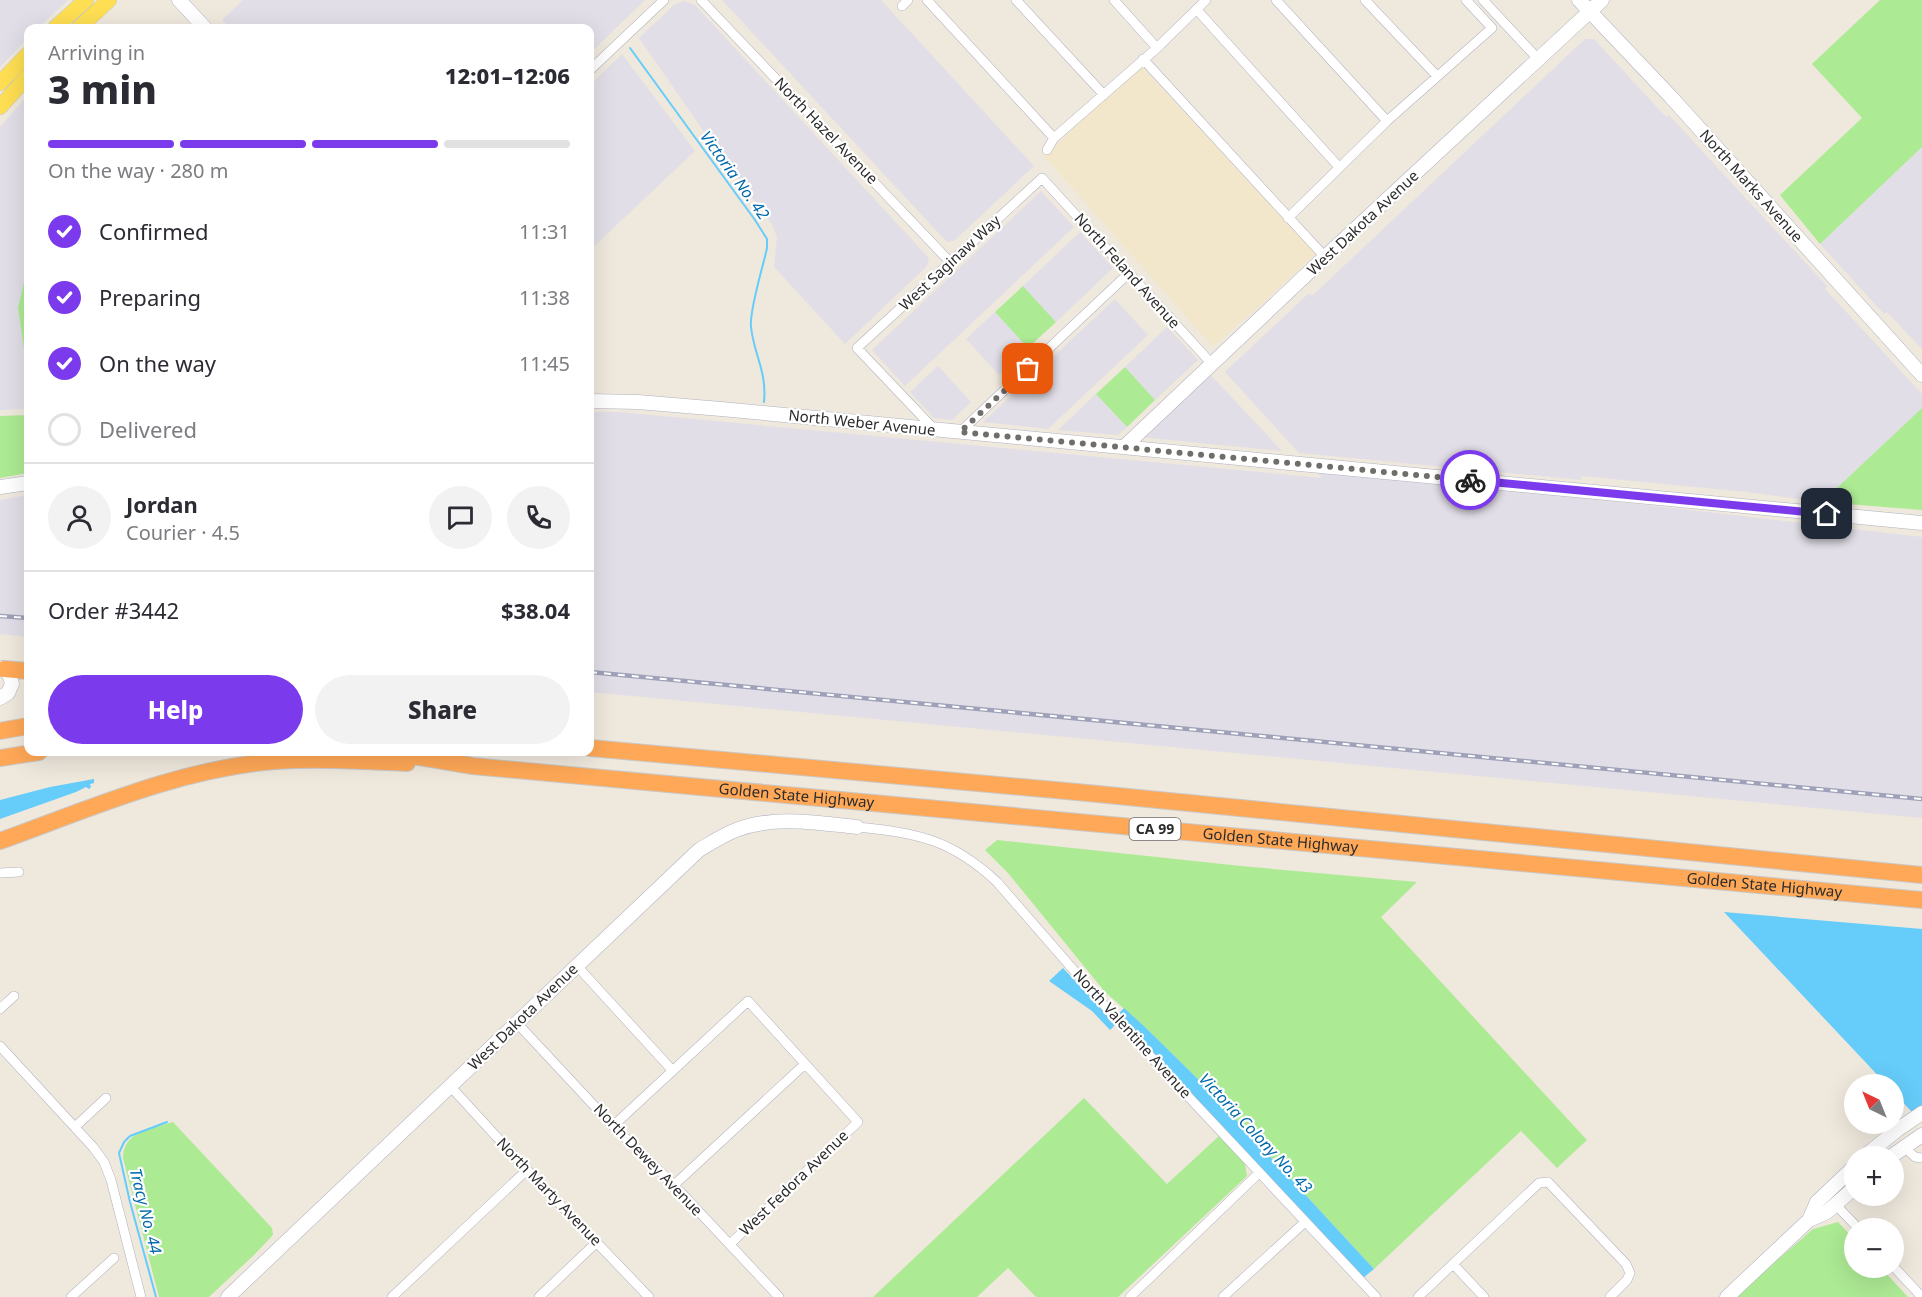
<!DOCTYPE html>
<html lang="en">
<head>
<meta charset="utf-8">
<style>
  body { margin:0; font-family:"Noto Sans",sans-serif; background:#f2f2f3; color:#2b2b33; height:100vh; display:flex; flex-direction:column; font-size:22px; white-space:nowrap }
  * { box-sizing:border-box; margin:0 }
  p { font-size:20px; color:#7c7c81 }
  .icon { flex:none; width:33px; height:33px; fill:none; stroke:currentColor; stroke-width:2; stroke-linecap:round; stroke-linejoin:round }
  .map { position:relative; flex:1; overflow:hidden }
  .details { position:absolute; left:24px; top:24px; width:570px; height:732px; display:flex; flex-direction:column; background:#fff; border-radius:12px; box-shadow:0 6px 24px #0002 }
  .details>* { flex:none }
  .needle { width:39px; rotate:317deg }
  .controls { position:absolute; left:1844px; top:1074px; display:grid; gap:12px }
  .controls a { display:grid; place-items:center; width:60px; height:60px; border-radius:50%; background:#fff; box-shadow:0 6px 24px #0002; font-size:30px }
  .pin { position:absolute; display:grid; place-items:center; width:51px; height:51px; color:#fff; margin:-26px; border-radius:12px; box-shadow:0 3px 9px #0006 }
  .courier { position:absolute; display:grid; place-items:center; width:60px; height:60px; margin:-30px; border:4px solid #7c3aed; border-radius:50%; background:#fff; color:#222; box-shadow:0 2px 8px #0007 }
  .overview em { font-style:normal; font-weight:800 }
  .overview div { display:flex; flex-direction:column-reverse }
  .overview { display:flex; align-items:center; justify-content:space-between; height:102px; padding:0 24px }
  h1 { font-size:39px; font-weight:800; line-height:45px }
  .bar { display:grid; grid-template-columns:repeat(4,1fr); gap:9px 6px; align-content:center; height:72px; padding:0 24px }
  .bar i { height:8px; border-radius:4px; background:#e1e1e2 }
  .bar .current { background:#7c3aed }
  .bar p { grid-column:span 4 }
  .line { display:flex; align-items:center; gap:15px; padding:0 24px; border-top:2px solid #e1e1e2 }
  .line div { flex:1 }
  .round { display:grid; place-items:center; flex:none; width:63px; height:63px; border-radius:32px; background:#f2f2f3 }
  ol { padding:0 24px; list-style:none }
  li { display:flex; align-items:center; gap:18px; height:66px }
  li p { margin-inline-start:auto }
  li .icon { padding:6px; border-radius:50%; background:#7c3aed; color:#fff; stroke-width:4 }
  li:last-child { color:#7c7c81 }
  li i { width:33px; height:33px; border:3px solid #e1e1e2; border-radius:50% }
  .button { display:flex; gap:12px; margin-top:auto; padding:12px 24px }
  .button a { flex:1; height:69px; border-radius:36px; background:#7c3aed; color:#fff; font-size:24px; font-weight:800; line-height:69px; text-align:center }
  .button a+a { background:#f2f2f3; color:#2b2b33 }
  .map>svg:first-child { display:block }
  .industrial { fill:#e1dee7 }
  .education { fill:#f2e7ca }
  .green { fill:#adea94 }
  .water { fill:#66ccfa }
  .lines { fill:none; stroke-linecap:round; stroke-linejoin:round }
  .stream { stroke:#66ccfa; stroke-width:2 }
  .street-casing { stroke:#b1b2c1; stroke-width:10 }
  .secondary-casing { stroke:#b1b2c1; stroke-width:15 }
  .primary-casing { stroke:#c8c8c8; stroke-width:16 }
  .highway-casing { stroke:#c8c8c8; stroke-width:18 }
  .street { stroke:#fff; stroke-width:9 }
  .secondary { stroke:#fff; stroke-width:14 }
  .primary { stroke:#fede52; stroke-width:15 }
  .highway { stroke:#ffa857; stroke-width:16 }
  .rail-casing { stroke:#9ea1b8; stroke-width:4.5 }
  .rail { stroke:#fff; stroke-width:2; stroke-dasharray:7; stroke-linecap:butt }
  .done { stroke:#706e6a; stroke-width:6; stroke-dasharray:0 10.8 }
  .route { stroke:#7c3aed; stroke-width:8 }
  .labels { text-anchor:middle; stroke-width:4.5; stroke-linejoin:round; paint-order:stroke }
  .shield { fill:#fff; stroke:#6b6b6b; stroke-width:1.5 }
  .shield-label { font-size:14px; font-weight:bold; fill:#2c2c2c }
  .street-label { font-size:15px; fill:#2c2c2c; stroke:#fff }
  .water-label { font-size:16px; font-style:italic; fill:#0068ab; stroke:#fff }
</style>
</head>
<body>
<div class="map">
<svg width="1922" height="1297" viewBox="0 0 1922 1297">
  <rect width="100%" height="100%" fill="#efe8dd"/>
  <path class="industrial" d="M0,0H68L38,28H28V38L0,67Z
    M243,0H645L590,53V28H229L222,20Z
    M722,0H881L1034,166L955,240L947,242Z
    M684,1L695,5L927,256L929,260L926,267L845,344L774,267L777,237L771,223L707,136L639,38L674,5Z
    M1585,39H1594L1666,117L1669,115L1827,286L1825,289L1922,394V408L1822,502L1747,492L1582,476L1581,480L1299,453L1225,372L1309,293L1312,296Z
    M622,54L695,151L590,250V85Z
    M28,95V264L18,308L28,376V409L0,410V127Z
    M1922,147V349L1887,312L1884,314L1820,244Z
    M1041,191L1074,227L905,386L872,350Z
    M1080,232L1113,268L1056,322L1023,286Z
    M1115,299L1148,335L1048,429L983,422Z
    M995,312L1028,348L999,375L966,339Z
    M1167,327L1198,360L1155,400L1125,367Z
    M938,366L971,402L952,420L934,418L910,392Z
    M1208,372L1282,451L1139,437Z
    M1096,394L1127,427L1118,435L1058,430Z
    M590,412H619L1322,478L1311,466L1922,537V818L590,692Z
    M28,495V637L0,634V500Z"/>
  <path class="education" d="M1141,66L1316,254L1213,347L1044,156Z"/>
  <path class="green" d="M1880,0H1922V147L1820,244L1780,195L1862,118L1812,64Z
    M28,264V376L18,308Z
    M1023,286L1056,322L1028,348L995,312Z
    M1125,367L1155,400L1127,427L1096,394Z
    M1922,408V510L1822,502Z
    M28,415V473L0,478V416Z
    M997,840L1241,866L1417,882L1381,917L1587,1140L1557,1168L1521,1131L1374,1269L1203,1084L1144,1026L1105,992L1008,873L985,850Z
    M1084,1098L1167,1184L1219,1136L1245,1164L1247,1176L1118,1297H1036L1008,1268L977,1297H873Z
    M173,1122L272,1228L273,1235L254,1255L209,1297H159L123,1158C123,1131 153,1128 173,1122Z
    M1838,1222L1854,1239V1268H1881L1908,1297H1735L1813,1229Z"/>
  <path class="water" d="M94,779V783L90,784L91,787L89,789L86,787L76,792L0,819V800L50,787Z
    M1724,912L1922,929V1105L1912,1112L1893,1092V1084H1886Z
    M1063,968L1116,1024L1110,1030L1092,1011L1049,981Z
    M1124,1008L1144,1026L1203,1084L1374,1269L1363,1278L1117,1015Z"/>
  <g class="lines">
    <path class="stream" d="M630,48L755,220L767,239V248C763,267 749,311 751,327C754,355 767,371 764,402
      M156,1297L130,1202L119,1153L124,1142L130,1136L167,1122"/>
    <g class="street-casing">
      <path id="street" d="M701,0L951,263
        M927,0L1054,138
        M1016,0L1104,95
        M1114,0L1157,48
        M1276,0L1387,121
        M1365,0L1437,76
        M1483,0L1539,60
        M902,6L908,0
        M1197,10L1339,167
        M1143,59L1325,257
        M590,70L664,0
        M1047,150L1054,138L1157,48L1206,0
        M1288,218L1387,121L1492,28L1466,0
        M934,429L857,348L1042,178L1212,364
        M960,432L1129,273
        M857,827C917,833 951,839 997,882L1125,1029L1376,1297
        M0,873L19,872
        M577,966L672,1070
        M0,1009L14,996
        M517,1023L613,1126L674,1185L779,1297
        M0,1046L93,1147L104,1162L111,1180L141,1297
        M450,1086L527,1170L649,1297
        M613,1126L748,1001L858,1122L730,1244
        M75,1127L106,1098
        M1904,1147L1915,1157L1922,1158
        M674,1185L805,1064
        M1835,1204L1858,1228
        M1453,1264L1484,1297
        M1893,1266L1922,1297
        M71,1297L114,1258
        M392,1297L527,1170
        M539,1297L597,1242
        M1130,1297L1259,1173
        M1223,1297L1305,1222
        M1418,1297L1539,1183L1548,1182L1626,1264L1630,1273L1627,1280L1610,1297"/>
    </g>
    <g class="secondary-casing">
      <path id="secondary" d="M179,0L205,28
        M1579,0L1670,96L1922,375
        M590,401L638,402L721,409L1922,523
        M1124,447L1325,257L1602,0
        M0,487L28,483
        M0,668L4,669L10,676L12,684L8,693L0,698
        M1865,1156L1897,1130L1922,1113
        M1892,1156L1922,1135
        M1809,1220L1817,1202L1854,1167
        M228,1297L699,850C711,843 723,835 736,830C775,815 817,823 857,827
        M1727,1297L1809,1220L1827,1212L1854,1188"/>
    </g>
    <g class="primary-casing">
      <path id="primary" d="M55,28L86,0
        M79,28L109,0
        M0,83L28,54
        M0,107L28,76"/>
    </g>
    <g class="highway-casing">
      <g id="highway">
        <path d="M4,669L28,671"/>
        <path d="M0,731L28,726"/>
        <path d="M590,748L1077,792L1922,875"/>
        <path id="s1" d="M389,752L473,766L1922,900"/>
        <path d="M0,758L39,752"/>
        <path d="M0,841C89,809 179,769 275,761C319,758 363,761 407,763"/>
      </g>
    </g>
    <use href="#street" class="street"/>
    <use href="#secondary" class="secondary"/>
    <use href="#primary" class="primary"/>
    <use href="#highway" class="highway"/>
    <g class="rail-casing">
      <path id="rail" d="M0,616L28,618
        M590,672L1922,799"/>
    </g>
    <use href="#rail" class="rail"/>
  </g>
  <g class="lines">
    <path class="done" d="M1028,369L960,432L1470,480"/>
    <path class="route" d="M1470,480L1827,514"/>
  </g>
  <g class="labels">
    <rect class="shield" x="1129.5" y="818" width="51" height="22" rx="4.5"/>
    <g class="shield-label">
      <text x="1155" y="834">CA 99</text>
    </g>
    <g class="street-label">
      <text transform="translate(826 131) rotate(46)" y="5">North Hazel Avenue</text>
      <text transform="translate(1751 186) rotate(48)" y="5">North Marks Avenue</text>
      <text transform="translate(1363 223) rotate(-43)" y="5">West Dakota Avenue</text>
      <text transform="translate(950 263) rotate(-43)" y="5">West Saginaw Way</text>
      <text transform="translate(1127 271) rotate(48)" y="5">North Feland Avenue</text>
      <text transform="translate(862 423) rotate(6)" y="5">North Weber Avenue</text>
      <text dy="5" stroke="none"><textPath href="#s1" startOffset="410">Golden State Highway</textPath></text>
      <text dy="5" stroke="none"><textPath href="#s1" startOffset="896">Golden State Highway</textPath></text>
      <text dy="5" stroke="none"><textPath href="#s1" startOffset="1382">Golden State Highway</textPath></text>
      <text transform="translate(523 1017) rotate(-44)" y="5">West Dakota Avenue</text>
      <text transform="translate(1132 1034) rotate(48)" y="5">North Valentine Avenue</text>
      <text transform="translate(648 1160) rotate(46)" y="5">North Dewey Avenue</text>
      <text transform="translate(794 1183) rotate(-44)" y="5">West Fedora Avenue</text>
      <text transform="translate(549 1192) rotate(46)" y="5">North Marty Avenue</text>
    </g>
    <g class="water-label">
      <text transform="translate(735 175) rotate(54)" y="6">Victoria No. 42</text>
      <text transform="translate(1256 1133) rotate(47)" y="6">Victoria Colony No. 43</text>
      <text transform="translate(146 1211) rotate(76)" y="6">Tracy No. 44</text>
    </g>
  </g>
</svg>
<div class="controls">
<a><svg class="needle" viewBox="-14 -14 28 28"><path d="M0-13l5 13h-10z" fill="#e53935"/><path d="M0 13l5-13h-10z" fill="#7c7c81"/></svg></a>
<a>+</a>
<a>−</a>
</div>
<div class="pin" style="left:1028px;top:369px;background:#ea580c"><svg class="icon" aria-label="bag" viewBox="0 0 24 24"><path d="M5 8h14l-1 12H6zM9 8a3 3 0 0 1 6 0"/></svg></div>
<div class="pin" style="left:1827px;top:514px;background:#1f2937"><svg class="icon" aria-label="home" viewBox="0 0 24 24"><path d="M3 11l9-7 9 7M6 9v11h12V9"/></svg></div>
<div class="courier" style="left:1470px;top:480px"><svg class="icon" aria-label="bike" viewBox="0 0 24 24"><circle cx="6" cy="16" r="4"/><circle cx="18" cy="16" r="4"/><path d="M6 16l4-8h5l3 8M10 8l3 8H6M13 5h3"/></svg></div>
<section class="details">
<div class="overview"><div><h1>3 min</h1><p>Arriving in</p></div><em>12:01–12:06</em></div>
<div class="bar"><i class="current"></i><i class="current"></i><i class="current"></i><i></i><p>On the way · 280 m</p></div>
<ol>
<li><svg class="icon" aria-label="check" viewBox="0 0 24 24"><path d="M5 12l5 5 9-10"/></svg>Confirmed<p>11:31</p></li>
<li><svg class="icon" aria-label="check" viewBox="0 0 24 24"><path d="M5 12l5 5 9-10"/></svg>Preparing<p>11:38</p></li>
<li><svg class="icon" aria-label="check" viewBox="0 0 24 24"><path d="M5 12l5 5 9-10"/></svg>On the way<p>11:45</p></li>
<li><i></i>Delivered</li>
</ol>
<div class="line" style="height:108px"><a class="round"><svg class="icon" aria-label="person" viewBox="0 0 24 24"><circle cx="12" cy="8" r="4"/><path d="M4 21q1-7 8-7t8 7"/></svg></a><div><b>Jordan</b><p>Courier · 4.5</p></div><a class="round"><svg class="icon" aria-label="chat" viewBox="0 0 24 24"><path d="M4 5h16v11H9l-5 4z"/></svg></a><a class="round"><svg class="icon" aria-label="phone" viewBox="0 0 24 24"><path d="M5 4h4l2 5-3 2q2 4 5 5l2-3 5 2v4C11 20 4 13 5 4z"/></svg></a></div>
<div class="line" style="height:78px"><div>Order #3442</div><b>$38.04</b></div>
<div class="button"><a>Help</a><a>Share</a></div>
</section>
</div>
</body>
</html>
